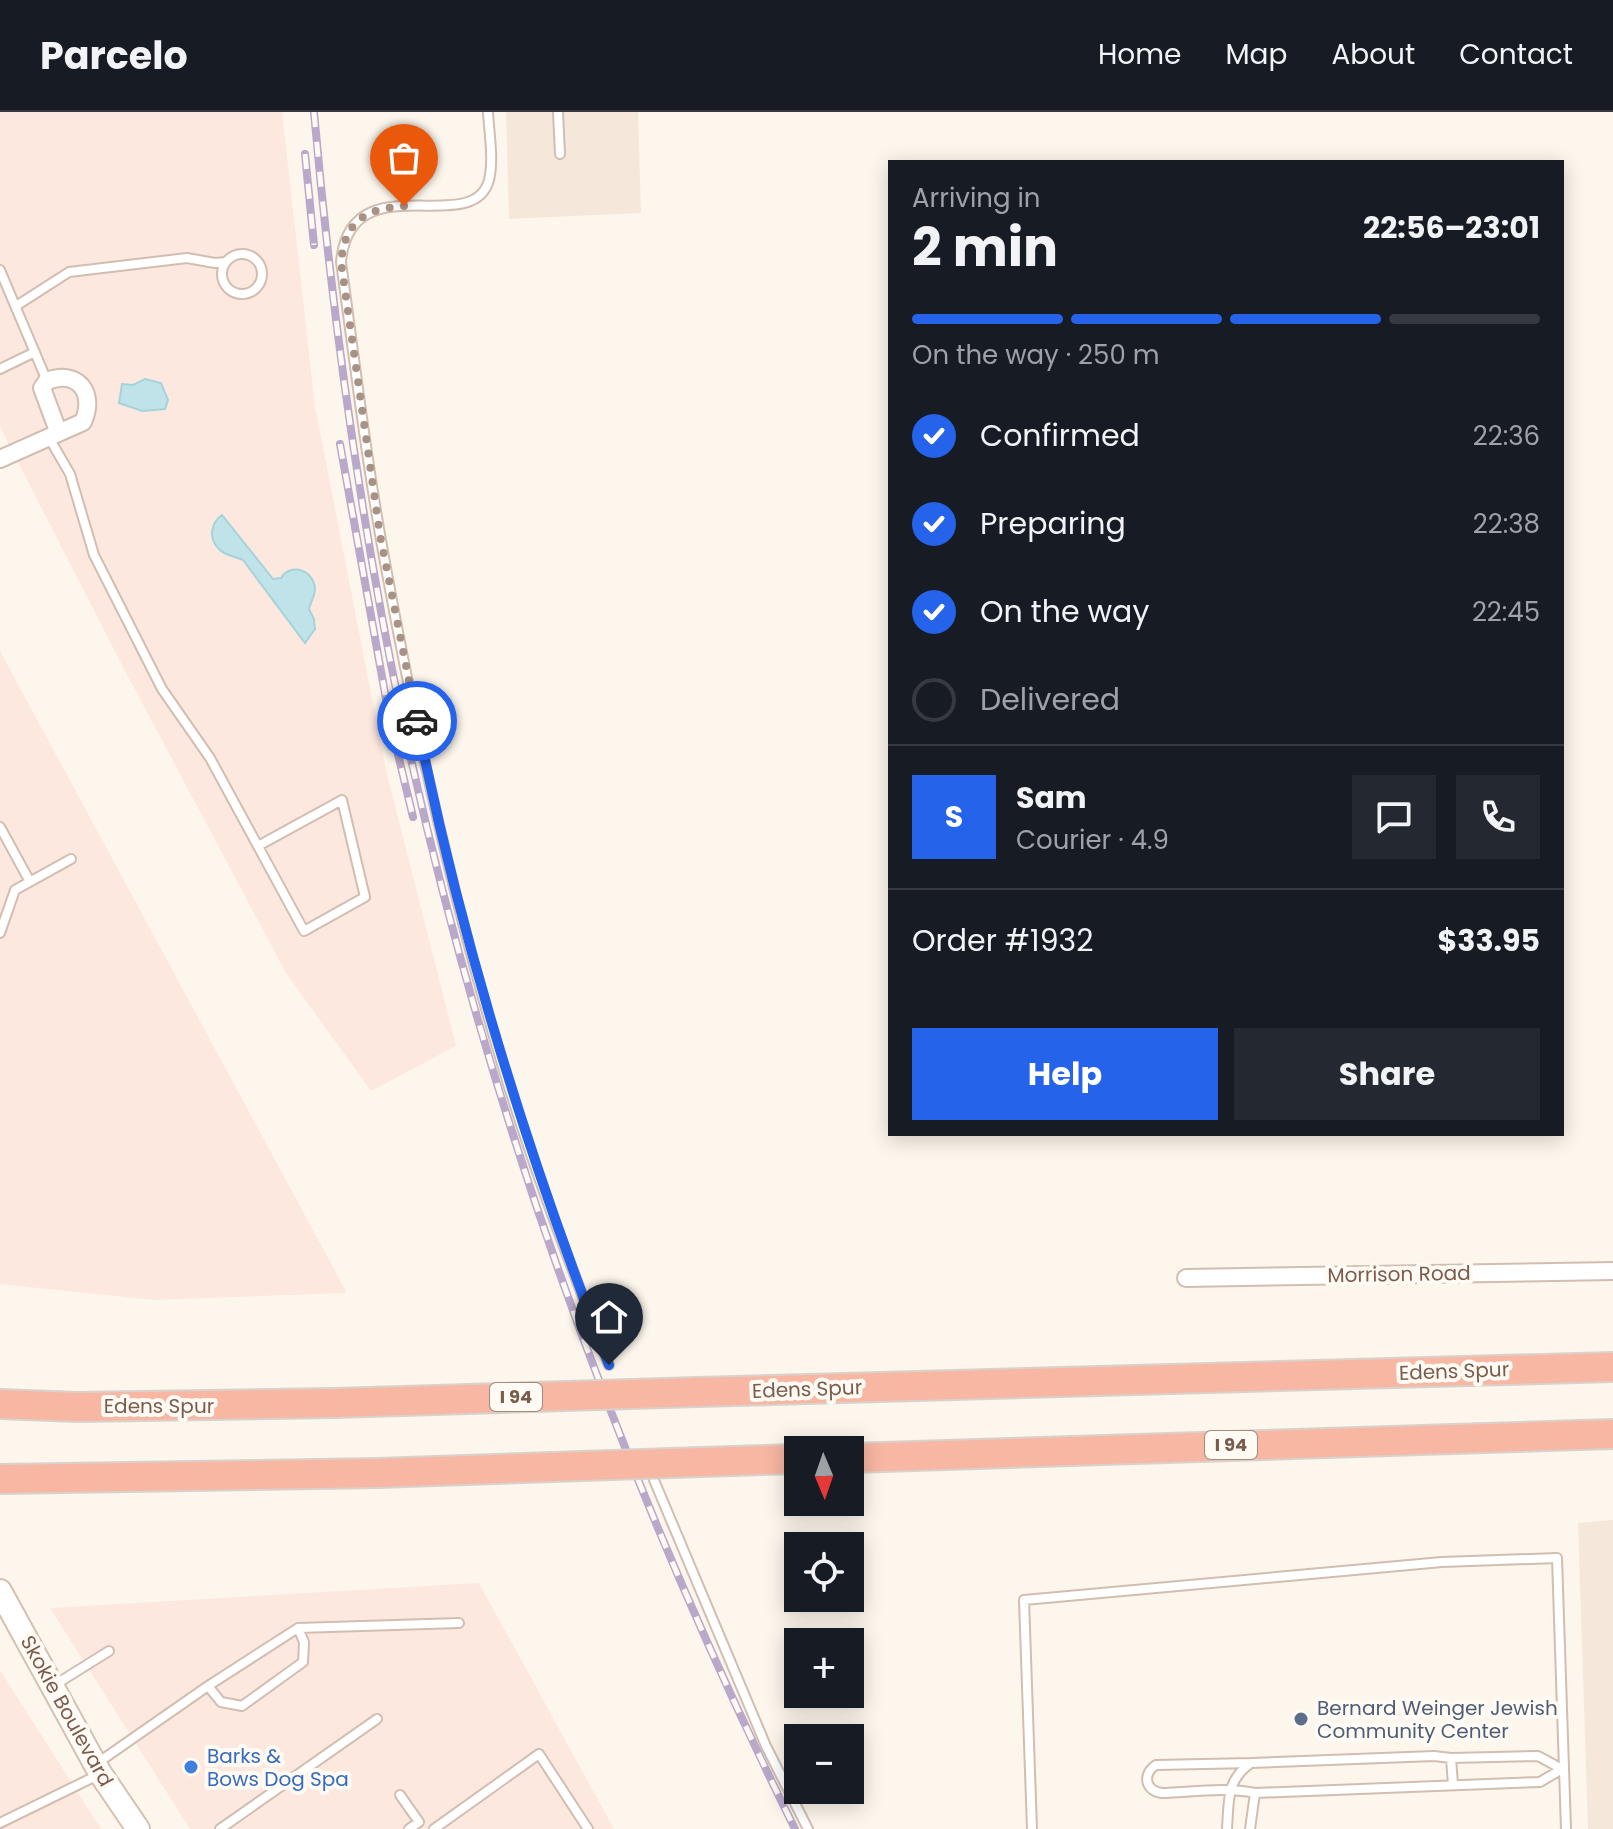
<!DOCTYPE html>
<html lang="en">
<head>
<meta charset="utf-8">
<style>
  body { margin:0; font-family:Poppins,sans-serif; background:#242831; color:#f1f3f6; height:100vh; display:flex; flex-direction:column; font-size:30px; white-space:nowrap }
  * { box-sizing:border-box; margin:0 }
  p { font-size:26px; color:#9ea1a6 }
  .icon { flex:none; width:44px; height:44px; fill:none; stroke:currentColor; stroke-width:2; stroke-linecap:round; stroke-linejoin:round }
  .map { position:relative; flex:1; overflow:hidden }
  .details { position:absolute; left:888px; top:48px; width:676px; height:976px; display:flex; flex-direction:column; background:#171b24; border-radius:0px; box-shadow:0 4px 20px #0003 }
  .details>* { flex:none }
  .needle { width:52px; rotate:178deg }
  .tools { position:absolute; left:784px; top:1324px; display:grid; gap:16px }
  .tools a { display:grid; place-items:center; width:80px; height:80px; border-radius:0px; background:#171b24; box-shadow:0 4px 20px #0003; font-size:40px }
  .pin { position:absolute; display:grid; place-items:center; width:68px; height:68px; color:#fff; margin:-82px -34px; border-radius:50% 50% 50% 0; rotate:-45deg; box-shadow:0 0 8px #0007 }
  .pin .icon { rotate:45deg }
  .courier { position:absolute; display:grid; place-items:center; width:80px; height:80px; margin:-40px; border:6px solid #2563eb; border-radius:50%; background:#fff; color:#222; box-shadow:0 2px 10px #0007 }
  .headline em { font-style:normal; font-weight:700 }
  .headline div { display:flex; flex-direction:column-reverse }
  .headline { display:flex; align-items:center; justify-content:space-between; height:136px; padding:0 24px }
  h1 { font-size:52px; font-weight:700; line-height:60px }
  .bar { display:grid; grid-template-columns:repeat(4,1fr); gap:12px 8px; align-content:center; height:96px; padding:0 24px }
  .bar i { height:10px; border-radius:6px; background:#363941 }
  .bar .active { background:#2563eb }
  .bar p { grid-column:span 4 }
  .line { display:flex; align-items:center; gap:20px; padding:0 24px; border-top:2px solid #363941 }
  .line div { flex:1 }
  .round { display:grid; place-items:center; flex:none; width:84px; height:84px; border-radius:0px; background:#242831 }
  ol { padding:0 24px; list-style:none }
  li { display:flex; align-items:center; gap:24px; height:88px }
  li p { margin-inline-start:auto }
  li .icon { padding:8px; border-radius:50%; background:#2563eb; color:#fff; stroke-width:4 }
  li:last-child { color:#9ea1a6 }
  li i { width:44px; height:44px; border:4px solid #363941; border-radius:50% }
  .button { display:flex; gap:16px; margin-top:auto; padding:16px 24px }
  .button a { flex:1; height:92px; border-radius:0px; background:#2563eb; color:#fff; font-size:32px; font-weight:700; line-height:92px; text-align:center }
  .button a+a { background:#242831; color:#f1f3f6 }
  header { display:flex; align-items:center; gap:48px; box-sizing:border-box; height:112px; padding:0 40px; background:#171b24; border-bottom:2px solid #363941 }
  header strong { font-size:38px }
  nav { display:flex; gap:44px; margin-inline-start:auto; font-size:28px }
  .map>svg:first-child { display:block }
  .residential { fill:#f5e8da }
  .commercial { fill:#fde8e0 }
  .water { fill:#bfe3e8; stroke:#a5d3da; stroke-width:2 }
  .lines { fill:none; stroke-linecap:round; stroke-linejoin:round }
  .service-casing { stroke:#d1beb0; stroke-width:12 }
  .minor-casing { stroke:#d1beb0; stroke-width:20 }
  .secondary-casing { stroke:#d6c0b0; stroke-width:26 }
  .motorway-casing { stroke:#dad1cd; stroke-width:32 }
  .service { stroke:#fff; stroke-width:8 }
  .minor { stroke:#fff; stroke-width:16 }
  .secondary { stroke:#fff; stroke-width:22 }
  .motorway { stroke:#f7b7a3; stroke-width:28 }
  .rail-casing { stroke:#b9a8c9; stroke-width:8 }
  .rail { stroke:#fffaf3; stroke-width:5; stroke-dasharray:15; stroke-linecap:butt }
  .motorway-bridge-casing { stroke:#dad1cd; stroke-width:32; stroke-linecap:butt }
  .motorway-bridge { stroke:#f7b7a3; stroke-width:28 }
  .done { stroke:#a89285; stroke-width:8; stroke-dasharray:0 14.4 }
  .route { stroke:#2563eb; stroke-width:10 }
  .service-dot { fill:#5c6f8a; stroke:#fffaf3; stroke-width:3 }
  .shop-dot { fill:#3f7fe0; stroke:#fffaf3; stroke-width:3 }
  .labels { text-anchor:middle; stroke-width:8; stroke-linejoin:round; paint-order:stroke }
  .shield { fill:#fffaf3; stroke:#a28b7f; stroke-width:2 }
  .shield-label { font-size:18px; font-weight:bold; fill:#7a5c4d }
  .street-label { font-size:20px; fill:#7a5c4d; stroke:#fffaf3 }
  .service-label { font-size:20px; fill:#4e5e75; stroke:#fffaf3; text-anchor:start }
  .shop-label { font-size:20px; fill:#366cbe; stroke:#fffaf3; text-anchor:start }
</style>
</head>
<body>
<header>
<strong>Parcelo</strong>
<nav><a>Home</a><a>Map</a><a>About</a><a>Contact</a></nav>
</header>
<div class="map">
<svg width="1613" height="1717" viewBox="0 0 1613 1717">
  <rect width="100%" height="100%" fill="#fdf6ec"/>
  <path class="residential" d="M506,0H638L641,101L509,107Z
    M1613,1408V1717H1588L1578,1411Z"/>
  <path class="commercial" d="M0,0H282L315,294L386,658L456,934L371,979L286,861L124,557L0,315Z
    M0,539L347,1181L153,1188L0,1172Z
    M479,1471L614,1717H190L50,1496Z
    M0,1558L101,1717H0Z"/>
  <path class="water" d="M145,267L161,271L168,288L165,297L142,299L119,291L122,272L133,273Z
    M222,403L273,467L281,466C291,450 314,458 315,477C315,484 310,491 309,497L314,507L315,517L305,531L243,448C235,444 225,444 219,437C208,427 211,410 222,403Z"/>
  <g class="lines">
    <g class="service-casing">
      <path id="service" d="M488,0C489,21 494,47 489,68C473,128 350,49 341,150C355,252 367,354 386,456C417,626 455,796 505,962C535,1061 572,1157 609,1253
        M558,0L560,42
        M222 162a20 20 0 1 1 40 0a20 20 0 1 1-40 0Z
        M0,158L47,269
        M16,194L69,160L187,146L215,151L226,150
        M0,257L35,240
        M48,324L70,362L94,443L162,577L210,646L304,819L365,785L342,688L258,734
        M0,715L29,768
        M0,821L15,778L71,747
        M654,1368L766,1634L808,1717
        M53,1574L109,1539
        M208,1574L298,1516
        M1451,1646L1453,1673
        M96,1652L208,1574L221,1590L242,1594L303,1550L304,1530L298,1516L459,1511
        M400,1683L419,1710L409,1717
        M0,1711L100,1662
        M220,1717L377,1607
        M434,1717L539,1642L588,1717
        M1032,1717L1024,1488L1442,1450L1557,1446L1566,1717
        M1227,1717C1229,1689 1226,1668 1251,1651L1434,1644L1451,1646L1538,1644L1562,1657L1540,1670L1255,1681C1226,1675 1192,1680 1162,1681C1145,1679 1142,1662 1156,1653L1251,1651
        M1250,1717L1255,1681"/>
    </g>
    <g class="minor-casing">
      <path id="minor" d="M0,347L83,310C96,281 78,257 47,269L42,276L58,319
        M1186,1166L1613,1159"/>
    </g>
    <g class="secondary-casing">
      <path id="secondary" d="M0,1479L100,1661L138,1717"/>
    </g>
    <g class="motorway-casing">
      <path id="motorway" d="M697,1280L1613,1255
        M0,1292L77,1295L335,1291
        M850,1346L1613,1322
        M701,1350L798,1347
        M0,1367L377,1361"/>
    </g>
    <use href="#service" class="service"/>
    <use href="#minor" class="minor"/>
    <use href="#secondary" class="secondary"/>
    <use href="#motorway" class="motorway"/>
    <g class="rail-casing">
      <path id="rail" d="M314,0C332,204 360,406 402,606C484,991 621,1364 795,1717
        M305,42L314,133
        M340,332L390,609L413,705"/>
    </g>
    <use href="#rail" class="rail"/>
    <g class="motorway-bridge-casing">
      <path id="motorway-bridge" d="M335,1291L697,1280
        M377,1361L701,1350"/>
    </g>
    <use href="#motorway-bridge" class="motorway-bridge"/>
  </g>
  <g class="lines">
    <path class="done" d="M404,94C365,97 345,109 341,150L380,423L417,609"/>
    <path class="route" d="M417,609C461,830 528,1044 609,1253"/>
  </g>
  <circle class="service-dot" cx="1301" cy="1607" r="8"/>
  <circle class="shop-dot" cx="191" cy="1655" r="8"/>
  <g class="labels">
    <g class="shield">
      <rect x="490" y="1271" width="52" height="28" rx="6"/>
      <rect x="1205" y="1319" width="52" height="28" rx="6"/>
    </g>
    <g class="shield-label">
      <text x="516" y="1291">I 94</text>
      <text x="1231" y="1339">I 94</text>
    </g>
    <g class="street-label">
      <text transform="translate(1399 1162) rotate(-1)" y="7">Morrison Road</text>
      <text transform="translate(1454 1259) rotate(-2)" y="7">Edens Spur</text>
      <text transform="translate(807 1277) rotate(-2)" y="7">Edens Spur</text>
      <text x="159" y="1301">Edens Spur</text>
      <text transform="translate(67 1599) rotate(61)" y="7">Skokie Boulevard</text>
    </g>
    <g class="service-label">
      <text x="1317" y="1603">Bernard Weinger Jewish<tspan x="1317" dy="23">Community Center</tspan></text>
    </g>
    <g class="shop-label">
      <text x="207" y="1651">Barks &amp;<tspan x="207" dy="23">Bows Dog Spa</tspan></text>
    </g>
  </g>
</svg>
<div class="tools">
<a><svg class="needle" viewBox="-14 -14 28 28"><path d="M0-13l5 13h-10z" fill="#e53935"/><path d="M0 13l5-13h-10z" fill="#9ea1a6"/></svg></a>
<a><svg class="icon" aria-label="locate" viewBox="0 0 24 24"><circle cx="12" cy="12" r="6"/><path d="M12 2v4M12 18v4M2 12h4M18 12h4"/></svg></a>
<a>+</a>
<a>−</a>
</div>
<div class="pin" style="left:404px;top:94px;background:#ea580c"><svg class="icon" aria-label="bag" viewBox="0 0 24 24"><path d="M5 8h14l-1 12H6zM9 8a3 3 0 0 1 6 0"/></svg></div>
<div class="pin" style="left:609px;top:1253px;background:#1f2937"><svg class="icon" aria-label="home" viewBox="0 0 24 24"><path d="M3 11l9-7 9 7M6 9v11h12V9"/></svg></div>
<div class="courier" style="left:417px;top:609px"><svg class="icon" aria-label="car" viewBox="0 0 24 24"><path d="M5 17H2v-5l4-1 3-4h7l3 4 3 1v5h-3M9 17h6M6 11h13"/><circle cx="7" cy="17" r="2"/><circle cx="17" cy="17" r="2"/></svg></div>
<section class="details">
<div class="headline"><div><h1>2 min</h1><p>Arriving in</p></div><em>22:56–23:01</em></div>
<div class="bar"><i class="active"></i><i class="active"></i><i class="active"></i><i></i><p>On the way · 250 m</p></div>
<ol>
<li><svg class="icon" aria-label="check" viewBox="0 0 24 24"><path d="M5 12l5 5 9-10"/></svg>Confirmed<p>22:36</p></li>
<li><svg class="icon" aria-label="check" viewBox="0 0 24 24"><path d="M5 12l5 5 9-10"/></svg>Preparing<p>22:38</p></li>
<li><svg class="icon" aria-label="check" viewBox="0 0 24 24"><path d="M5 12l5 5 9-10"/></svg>On the way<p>22:45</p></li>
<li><i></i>Delivered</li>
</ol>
<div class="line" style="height:144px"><b class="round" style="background:#2563eb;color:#fff">S</b><div><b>Sam</b><p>Courier · 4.9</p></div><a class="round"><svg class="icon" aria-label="chat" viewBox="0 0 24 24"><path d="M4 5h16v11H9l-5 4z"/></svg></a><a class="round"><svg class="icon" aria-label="phone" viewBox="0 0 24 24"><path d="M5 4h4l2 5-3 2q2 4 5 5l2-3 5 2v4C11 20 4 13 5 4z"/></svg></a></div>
<div class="line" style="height:104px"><div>Order #1932</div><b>$33.95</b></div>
<div class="button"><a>Help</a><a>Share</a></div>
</section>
</div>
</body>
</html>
